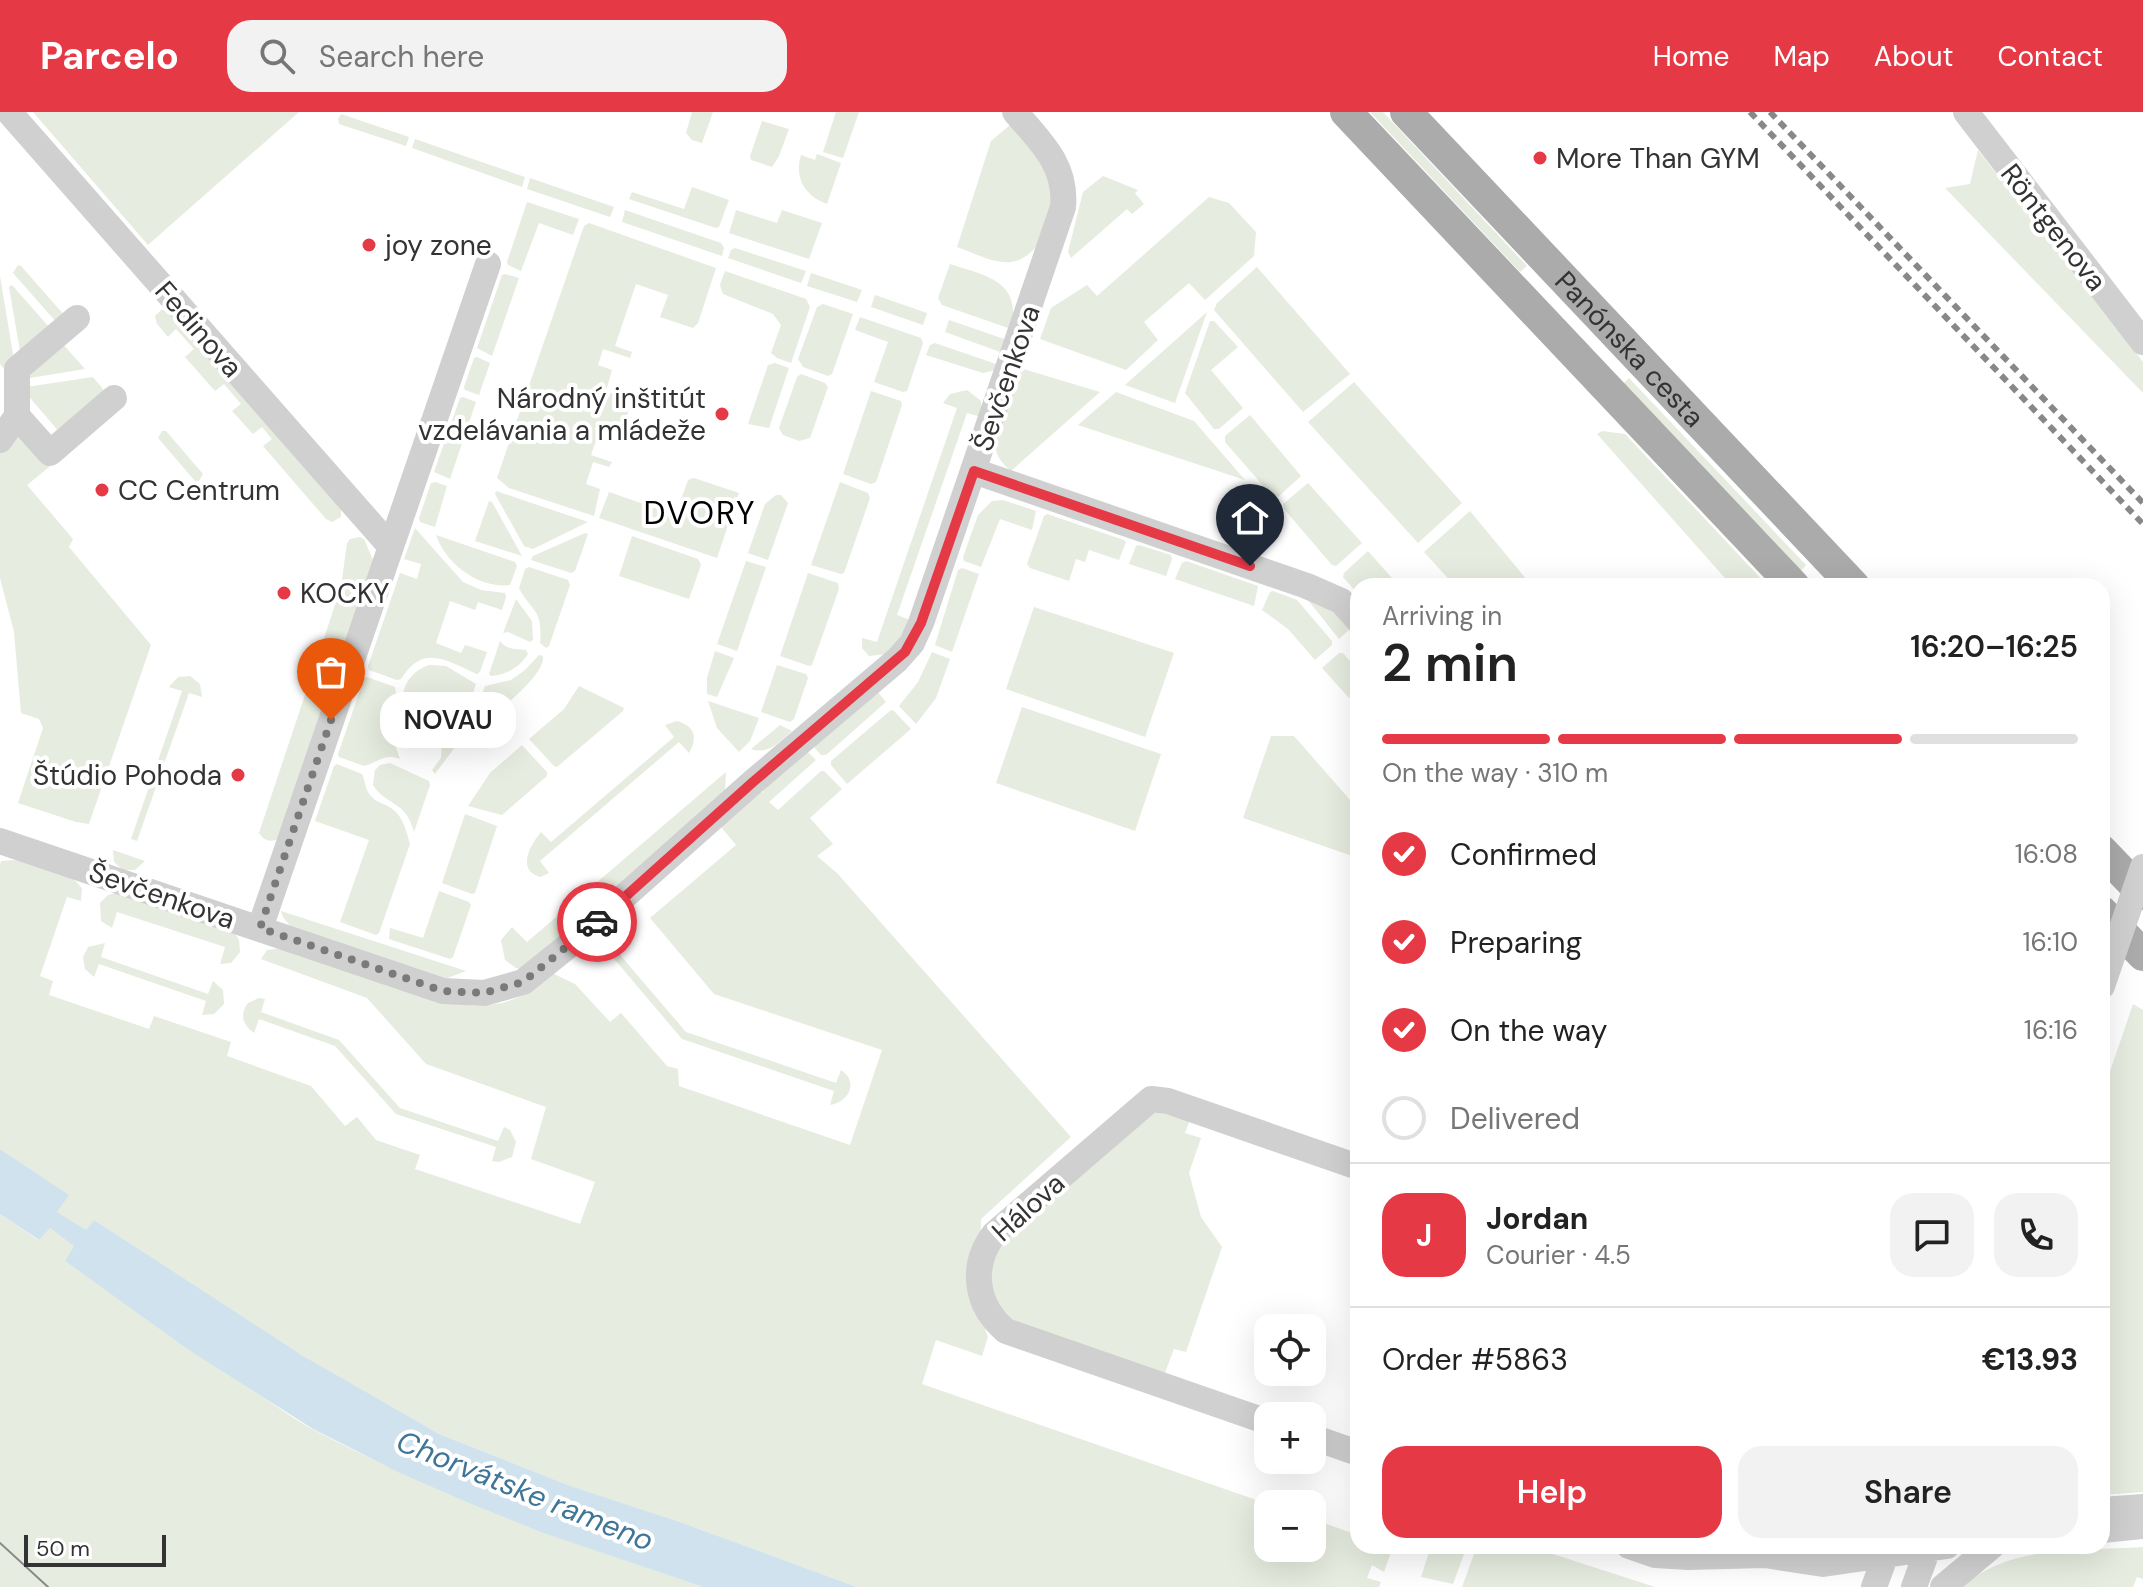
<!DOCTYPE html>
<html lang="en">
<head>
<meta charset="utf-8">
<style>
  body { margin:0; font-family:"DM Sans",sans-serif; background:#f2f2f2; color:#222; height:100vh; display:flex; flex-direction:column; font-size:30px; white-space:nowrap }
  * { box-sizing:border-box; margin:0 }
  p { font-size:26px; color:#767676 }
  .icon { flex:none; width:44px; height:44px; fill:none; stroke:currentColor; stroke-width:2; stroke-linecap:round; stroke-linejoin:round }
  .map { position:relative; flex:1; overflow:hidden }
  .sheet { position:absolute; left:1350px; top:466px; width:760px; height:976px; display:flex; flex-direction:column; background:#fff; border-radius:24px; box-shadow:0 8px 32px #0002 }
  .sheet>* { flex:none }
  .tools { position:absolute; left:1254px; top:1202px; display:grid; gap:16px }
  .tools a { display:grid; place-items:center; width:72px; height:72px; border-radius:16px; background:#fff; box-shadow:0 8px 32px #0002; font-size:40px }
  .scale { position:absolute; left:24px; bottom:20px; width:142px; box-sizing:border-box; padding-left:8px; border:4px solid #333; border-top:0; font-size:22px; line-height:28px; white-space:nowrap; color:#333; -webkit-text-stroke:6px #fff; paint-order:stroke }
  .pin { position:absolute; display:grid; place-items:center; width:68px; height:68px; color:#fff; margin:-82px -34px; border-radius:50% 50% 50% 0; rotate:-45deg; box-shadow:0 0 8px #0007 }
  .pin .icon { rotate:45deg }
  .courier { position:absolute; display:grid; place-items:center; width:80px; height:80px; margin:-40px; border:6px solid #e63946; border-radius:50%; background:#fff; color:#222; box-shadow:0 2px 10px #0007 }
  .bubble { position:absolute; height:56px; border-radius:24px; background:#fff; box-shadow:0 8px 32px #0002; font-size:26px; font-weight:600; line-height:56px; text-align:center }
  .overview em { font-style:normal; font-weight:600 }
  .overview div { display:flex; flex-direction:column-reverse }
  .overview { display:flex; align-items:center; justify-content:space-between; height:136px; padding:0 32px }
  h1 { font-size:52px; font-weight:600; line-height:60px }
  .bar { display:grid; grid-template-columns:repeat(4,1fr); gap:12px 8px; align-content:center; height:96px; padding:0 32px }
  .bar i { height:10px; border-radius:6px; background:#e0e0e0 }
  .bar .on { background:#e63946 }
  .bar p { grid-column:span 4 }
  .line { display:flex; align-items:center; gap:20px; padding:0 32px; border-top:2px solid #e0e0e0 }
  .line div { flex:1 }
  .round { display:grid; place-items:center; flex:none; width:84px; height:84px; border-radius:24px; background:#f2f2f2 }
  ol { padding:0 32px; list-style:none }
  li { display:flex; align-items:center; gap:24px; height:88px }
  li p { margin-inline-start:auto }
  li .icon { padding:8px; border-radius:50%; background:#e63946; color:#fff; stroke-width:4 }
  li:last-child { color:#767676 }
  li i { width:44px; height:44px; border:4px solid #e0e0e0; border-radius:50% }
  .action { display:flex; gap:16px; margin-top:auto; padding:16px 32px }
  .action a { flex:1; height:92px; border-radius:24px; background:#e63946; color:#fff; font-size:32px; font-weight:600; line-height:92px; text-align:center }
  .action a+a { background:#f2f2f2; color:#222 }
  header { display:flex; align-items:center; gap:48px; box-sizing:border-box; height:112px; padding:0 40px; background:#e63946; color:#fff }
  header strong { font-size:38px }
  nav { display:flex; gap:44px; margin-inline-start:auto; font-size:28px }
  .search { width:560px; height:72px; background:#f2f2f2; display:flex; align-items:center; gap:20px; box-sizing:border-box; padding:0 28px; border-radius:24px; color:#767676; font-size:30px }
  .map>svg:first-child { display:block }
  .green { fill:#e6ecdf }
  .water { fill:#cfe2ee }
  .lines { fill:none; stroke-linecap:round; stroke-linejoin:round }
  .minor { stroke:#d0d0d0; stroke-width:26 }
  .major { stroke:#ababab; stroke-width:32 }
  .tram { stroke:#888; stroke-width:2 }
  .rail { stroke:#888; stroke-width:6; stroke-dasharray:8 6; stroke-linecap:butt }
  .minor-bridge { stroke:#d0d0d0; stroke-width:26 }
  .done { stroke:#7a7a7a; stroke-width:8; stroke-dasharray:0 14.4 }
  .route { stroke:#e63946; stroke-width:10 }
  .poi-dot { fill:#e63946; stroke:#fff; stroke-width:3 }
  .labels { text-anchor:middle; stroke-width:8; stroke-linejoin:round; paint-order:stroke }
  .poi-label { font-size:28px; fill:#333; stroke:#fff; text-anchor:start }
  .street-label { font-size:28px; fill:#333; stroke:#fff }
  .water-label { font-size:30px; font-style:italic; fill:#3f7597; stroke:#fff }
  .quarter-label { font-size:32px; letter-spacing:2px; fill:#000; stroke:#fff }
</style>
</head>
<body>
<header>
<strong>Parcelo</strong>
<div class="search"><svg class="icon" aria-label="search" viewBox="0 0 24 24"><circle cx="10" cy="10" r="6"/><path d="M15 15l6 6"/></svg>Search here</div>
<nav><a>Home</a><a>Map</a><a>About</a><a>Contact</a></nav>
</header>
<div class="map">
<svg width="2143" height="1475" viewBox="0 0 2143 1475">
  <rect width="100%" height="100%" fill="#fff"/>
  <path class="green" d="M33,0H299L148,133Z
    M692,0H713L702,31L692,28L686,21Z
    M836,0H859L843,46L823,40Z
    M1370,0H1383L1527,154L1520,160Z
    M341,2L409,25L406,34L339,12L338,7Z
    M762,9L789,17L779,44L772,55L751,48L750,44Z
    M1010,13C1021,25 1034,38 1042,52C1046,60 1051,72 1052,81C1056,107 1039,146 1011,150C994,152 974,141 957,135L991,29Z
    M415,27L525,65L522,75L412,36Z
    M1978,38L2143,250V281L1945,76L1970,72Z
    M817,42L841,51L827,92C805,84 794,66 801,43L815,48Z
    M1103,64L1138,78L1135,81L1144,92L1132,102L1127,97L1071,146L1068,140L1083,80Z
    M530,66L614,95L610,105L527,77Z
    M692,75L729,88L719,115L716,116L629,87L632,80L684,97Z
    M1209,85L1229,91L1256,120L1254,144L1205,188L1189,171L1144,210L1158,228L1126,258L1040,227L1051,196L1087,173L1097,184Z
    M527,90L579,107L573,123L539,111L521,159L508,153L507,150Z
    M625,98L721,131L724,136L722,144L622,110Z
    M736,98L777,111L782,98L822,111L809,147L729,121Z
    M589,111L716,156L698,211L693,216L660,205L668,183L636,172L615,234L632,240L630,246L603,237L598,253L612,258L606,279L627,287L631,291L622,318L602,312L591,343L612,350L609,355L593,350L586,372L600,377L594,404L509,376L497,366L584,114Z
    M735,136L806,159L801,171L728,146L731,138Z
    M950,152C987,164 1022,169 1011,217L942,193L938,186Z
    M18,153L21,154L65,204L57,211L13,161Z
    M1257,155L1350,262L1303,300L1214,198L1217,191Z
    M725,159L806,187L810,195L791,251L777,246L771,241L781,213L773,202L723,182L720,173Z
    M811,161L862,178L857,190L807,174Z
    M505,162L519,166L492,244L477,236L502,163Z
    M0,164L14,248L3,256L0,252Z
    M12,173L50,216L20,239L9,175Z
    M875,183L927,201L923,213L871,195Z
    M823,192L853,202L832,262L828,264L803,255L798,247L817,195Z
    M161,198H166L341,397V405L332,410L326,407L263,334L272,327L262,315L253,322L232,299L241,292L224,272L215,279L185,245L194,237L176,217L168,225L157,212L155,204Z
    M1207,200L1175,291L1125,273Z
    M860,205L921,226L923,231L907,279L903,280L874,270L888,230L855,218Z
    M949,208L1007,228L1003,241L945,220Z
    M1210,209H1214L1238,235L1211,258L1243,296L1219,317H1214L1185,281Z
    M61,230L85,257L24,267Z
    M935,231L999,253L996,258L983,261L926,243L930,233Z
    M477,245L490,251L479,283L465,278L464,275L474,246Z
    M775,251L789,256L769,316L748,312L768,253Z
    M1020,256L1100,280L1011,359C1004,353 998,347 996,338C991,318 1012,276 1020,256Z
    M801,262L825,271L828,275L810,326L799,329L783,323L779,316L797,265Z
    M93,265L103,277V285L60,321L26,281V275Z
    M1629,266L1806,453L1798,462L1622,273Z
    M1354,270L1462,391L1418,431L1308,310Z
    M967,278L981,289V305L967,301L897,503L910,508L897,531L887,542L869,544L862,536V526L877,530L957,296L943,291L950,282Z
    M871,279L901,289L902,293L876,370L871,372L843,362Z
    M1116,280L1194,309L1245,368L1078,313Z
    M463,285L476,290L450,367L434,360L460,286Z
    M1250,303L1301,364L1278,385L1272,384L1225,330V324Z
    M18,315L54,351L27,373L73,427L69,435L151,533L89,712L76,710L18,691L43,616L39,607L21,601L14,520L0,466V317Z
    M162,319H166L203,362L199,369H195L158,326Z
    M1602,319L1625,322L1768,474H1732L1597,322Z
    M694,366L739,381L717,446L599,406L609,380L667,400L678,396L688,368Z
    M435,370L447,374L435,415L420,410L419,406L431,371Z
    M840,370L868,381L870,386L844,461L841,462L811,453Z
    M1308,371L1362,431L1336,454L1332,453L1284,397L1283,392Z
    M496,379L588,410L533,437L524,434L495,382Z
    M776,383H781L788,391L768,448L748,441L765,392Z
    M1003,388L1036,399L1032,418L1000,407L981,455L964,449L963,445L978,403L992,389Z
    M489,389L492,390L522,444L475,429Z
    M1470,399L1532,474H1455L1424,440Z
    M1047,402L1124,428L1126,430L1119,448L1089,438L1085,450L1076,447L1069,469L1030,456L1027,452L1044,404Z
    M415,416L463,470L481,478L505,481L506,485L502,498L478,490L475,498L450,489L436,531L461,541L465,533L487,540L480,560L477,562C448,550 424,530 401,567L397,568L369,558L368,554L400,461L417,467L421,452L404,447Z
    M585,421L588,422L575,459L571,461L531,448L533,444Z
    M436,423L515,450L517,454L510,473C479,477 446,452 436,423Z
    M632,424L698,447L701,453L689,487L619,464Z
    M360,425L364,427L373,448L280,726C271,731 264,729 259,721L341,475L347,431L350,427Z
    M1139,433L1171,443L1172,447L1166,464L1129,452L1136,434Z
    M1368,439L1399,474H1358V482L1343,465L1344,461Z
    M746,449L766,455L737,539L717,532Z
    M1186,449L1258,474L1254,494L1175,467L1182,451Z
    M529,455L568,468L570,473L549,534L546,536L540,531C543,496 532,501 519,476L525,457Z
    M962,456L979,462L952,540L935,533L958,458Z
    M808,461L838,471L839,477L812,553L809,554L780,544Z
    M1273,479L1297,488L1332,529V533L1315,548L1288,517L1262,498L1270,480Z
    M1303,482L1335,501L1350,517L1339,527Z
    M516,487L532,509L533,528L530,530L508,520L503,521Z
    M1034,495L1174,541L1145,625L1006,577Z
    M500,529C507,539 517,536 526,538L528,542C519,556 507,562 491,564L489,562Z
    M715,539L734,546L717,585L707,582V566Z
    M932,540L950,547L936,586L916,612L899,594L918,570Z
    M1339,541H1343L1358,558V578L1349,586L1322,556Z
    M539,543L543,544C546,566 485,609 468,623L485,574L511,568L525,558Z
    M429,553L446,554L476,572L455,635L435,662L432,658L441,646L442,630C429,608 393,609 405,575C410,563 418,557 429,553Z
    M777,553L806,562L808,566L794,607L790,610L761,600Z
    M190,564L200,572L202,585L189,581L137,729L131,727L182,579L169,575L178,565Z
    M367,565L395,575L399,599L411,616V619L393,627L400,647C384,641 379,650 364,654L339,645L338,642L364,567Z
    M579,574L624,596L623,599L557,655L554,654L529,627L564,597Z
    M877,579L886,590L826,643H821L813,634Z
    M708,589L759,606L750,629L739,640L717,616Z
    M1022,595L1161,642L1135,719L996,671Z
    M891,598L894,599L911,617L847,672L831,653V649Z
    M677,609C695,614 698,626 689,641L679,630L540,749L549,761L540,765C517,758 529,734 541,720L551,730L674,625L665,613Z
    M780,613L792,619C779,630 769,643 751,637Z
    M1271,624H1294L1358,697V746L1243,706Z
    M522,633L547,660V664L502,703L468,694L490,661Z
    M807,639L816,648L769,690L778,698L821,659H824L842,677L810,706L833,732L817,744L837,761L1071,1025L981,1107L979,1200L988,1225L982,1244L936,1228L922,1272L1268,1392V1436H1312V1407L1358,1423V1434H1393L1384,1460L1372,1453L1367,1466L1381,1470L1379,1475H857L680,1410L568,1373L439,1322L335,1264L258,1216L94,1108L86,1119L57,1100L68,1083L0,1037V753L1,749C24,745 70,756 82,777L81,789L67,785L40,864L53,869L49,883L149,917L154,904L231,930L227,944L311,974L345,1014L357,1005L376,1028L420,1043L415,1057L580,1112L595,1070L531,1047L546,995L426,952L367,886L261,847L267,838L285,836L447,891L478,894L503,891L527,882L552,861L575,872L610,910L621,901L667,954L678,957L679,974L850,1033L882,938L714,882L650,806L736,733L721,715L761,679L763,681V677Z
    M390,651L429,669L430,673L414,720C406,688 386,694 373,673L375,658L380,653Z
    M337,652L362,662C366,670 365,680 373,686C378,691 386,692 391,696C403,704 406,718 410,732L379,821L376,823L340,810L369,728L315,709L334,654Z
    M726,660L725,681L522,857L516,856L505,848L501,828L512,815L527,830Z
    M465,702L497,714L475,781L472,782L442,771Z
    M113,738L145,749L135,758H123L114,750Z
    M439,779L469,790L471,793L453,845L450,847L389,827L390,816L423,826Z
    M120,780L232,817L239,828L240,840L231,851L220,852L225,835L117,800L112,816L101,809L100,791L108,783Z
    M281,799L466,859L445,867L290,814L283,805Z
    M608,819L621,823L625,828L615,837L686,920L836,971L841,958C859,970 849,990 830,993L834,979L682,927L610,842L599,851C591,841 592,832 599,820Z
    M105,831L101,845L208,882L213,869L223,878L224,892L214,902L202,903L206,889L99,852L94,865L85,857L83,845L88,835Z
    M259,886L265,887L261,900L339,928L400,996L498,1029L504,1015L510,1018L516,1030L512,1045L499,1050L492,1049L496,1035L396,1002L335,934L259,907L254,921C243,913 239,903 248,891Z
    M2133,892L2143,898V1380L2102,1383V983Z
    M1157,998L1190,1008L1185,1021L1201,1026L1189,1061L1201,1105L1222,1135L1186,1240L1174,1237L1163,1266L1020,1216L996,1191L988,1171L997,1131Z
    M0,1102L38,1128L49,1115L75,1134L65,1149C128,1193 190,1239 255,1280C275,1293 295,1308 316,1319C440,1384 571,1430 703,1475H0Z
    M1431,1434H1467L1453,1472L1421,1465Z
    M1477,1434H1528L1655,1475H1462Z
    M2143,1435V1467L2137,1465L2133,1475H1962C2009,1432 2083,1439 2143,1435Z"/>
  <path class="water" d="M0,1037L69,1083L57,1100L86,1118L94,1108L303,1244L439,1322L568,1373L680,1410L857,1475H703L541,1420L467,1390L400,1361L313,1317L189,1238L65,1149L74,1134L50,1116L39,1128L0,1102Z"/>
  <g class="lines">
    <path class="minor" d="M9,0L390,434
      M1966,0L2143,230
      M77,206L17,257V304L50,341L114,286
      M0,328L17,304
      M974,359L1307,474L1341,489L1358,508
      M0,729L443,879L484,881L523,870L573,830L753,670L897,548L912,531L921,511L1063,95C1067,53 1040,29 1015,0
      M260,816L488,152
      M1268,1310L1006,1219C975,1193 970,1154 994,1122L1151,987L1168,989L1358,1055
      M1312,1325L1358,1341
      M2102,1398L2143,1395
      M2102,1418L2143,1414
      M1629,1434L1655,1443L1688,1445L1765,1443L1823,1452L1947,1434
      M1874,1475L1889,1434
      M1914,1475L1929,1434
      M1943,1475L1992,1434"/>
    <g class="major">
      <path d="M1346,0L1794,474"/>
      <path id="s1" d="M1406,0L1854,474"/>
      <path d="M2102,739L2143,782"/>
      <path d="M2102,800L2143,843"/>
    </g>
    <path class="tram" d="M0,1431L48,1475"/>
    <path class="rail" d="M1750,0L2143,412
      M1770,0L2143,391"/>
    <path class="minor-bridge" d="M2102,874L2143,755"/>
  </g>
  <g class="lines">
    <path class="done" d="M331,608L260,816L443,879L484,881L523,870L597,810"/>
    <path class="route" d="M597,810L753,670L905,540L921,511L974,359L1250,454"/>
  </g>
  <g class="poi-dot">
    <circle cx="1540" cy="46" r="8"/>
    <circle cx="369" cy="133" r="8"/>
    <circle cx="722" cy="302" r="8"/>
    <circle cx="102" cy="378" r="8"/>
    <circle cx="284" cy="481" r="8"/>
    <circle cx="238" cy="663" r="8"/>
  </g>
  <g class="labels">
    <g class="poi-label">
      <text x="1556" y="56">More Than GYM</text>
      <text x="385" y="143">joy zone</text>
      <text x="706" y="296" text-anchor="end">Národný inštitút<tspan x="706" dy="32">vzdelávania a mládeže</tspan></text>
      <text x="118" y="388">CC Centrum</text>
      <text x="300" y="491">KOCKY</text>
      <text x="222" y="673" text-anchor="end">Štúdio Pohoda</text>
    </g>
    <g class="street-label">
      <text transform="translate(2054 115) rotate(52)" y="10">Röntgenova</text>
      <text transform="translate(199 217) rotate(49)" y="10">Fedinova</text>
      <text dy="10" stroke="none"><textPath href="#s1" startOffset="326">Panónska cesta</textPath></text>
      <text transform="translate(1006 266) rotate(-71)" y="10">Ševčenkova</text>
      <text transform="translate(162 783) rotate(19)" y="10">Ševčenkova</text>
      <text transform="translate(1028 1095) rotate(-42)" y="10">Hálova</text>
    </g>
    <g class="water-label">
      <text transform="translate(525 1379) rotate(22)" y="10">Chorvátske rameno</text>
    </g>
    <g class="quarter-label">
      <text x="700" y="412">DVORY</text>
    </g>
  </g>
</svg>
<div class="tools">
<a><svg class="icon" aria-label="locate" viewBox="0 0 24 24"><circle cx="12" cy="12" r="6"/><path d="M12 2v4M12 18v4M2 12h4M18 12h4"/></svg></a>
<a>+</a>
<a>−</a>
</div>
<div class="scale">50 m</div>
<div class="pin" style="left:331px;top:608px;background:#ea580c"><svg class="icon" aria-label="bag" viewBox="0 0 24 24"><path d="M5 8h14l-1 12H6zM9 8a3 3 0 0 1 6 0"/></svg></div>
<div class="pin" style="left:1250px;top:454px;background:#1f2937"><svg class="icon" aria-label="home" viewBox="0 0 24 24"><path d="M3 11l9-7 9 7M6 9v11h12V9"/></svg></div>
<div class="courier" style="left:597px;top:810px"><svg class="icon" aria-label="car" viewBox="0 0 24 24"><path d="M5 17H2v-5l4-1 3-4h7l3 4 3 1v5h-3M9 17h6M6 11h13"/><circle cx="7" cy="17" r="2"/><circle cx="17" cy="17" r="2"/></svg></div>
<div class="bubble" style="left:380px;top:580px;width:136px">NOVAU</div>
<section class="sheet">
<div class="overview"><div><h1>2 min</h1><p>Arriving in</p></div><em>16:20–16:25</em></div>
<div class="bar"><i class="on"></i><i class="on"></i><i class="on"></i><i></i><p>On the way · 310 m</p></div>
<ol>
<li><svg class="icon" aria-label="check" viewBox="0 0 24 24"><path d="M5 12l5 5 9-10"/></svg>Confirmed<p>16:08</p></li>
<li><svg class="icon" aria-label="check" viewBox="0 0 24 24"><path d="M5 12l5 5 9-10"/></svg>Preparing<p>16:10</p></li>
<li><svg class="icon" aria-label="check" viewBox="0 0 24 24"><path d="M5 12l5 5 9-10"/></svg>On the way<p>16:16</p></li>
<li><i></i>Delivered</li>
</ol>
<div class="line" style="height:144px"><b class="round" style="background:#e63946;color:#fff">J</b><div><b>Jordan</b><p>Courier · 4.5</p></div><a class="round"><svg class="icon" aria-label="chat" viewBox="0 0 24 24"><path d="M4 5h16v11H9l-5 4z"/></svg></a><a class="round"><svg class="icon" aria-label="phone" viewBox="0 0 24 24"><path d="M5 4h4l2 5-3 2q2 4 5 5l2-3 5 2v4C11 20 4 13 5 4z"/></svg></a></div>
<div class="line" style="height:104px"><div>Order #5863</div><b>€13.93</b></div>
<div class="action"><a>Help</a><a>Share</a></div>
</section>
</div>
</body>
</html>
